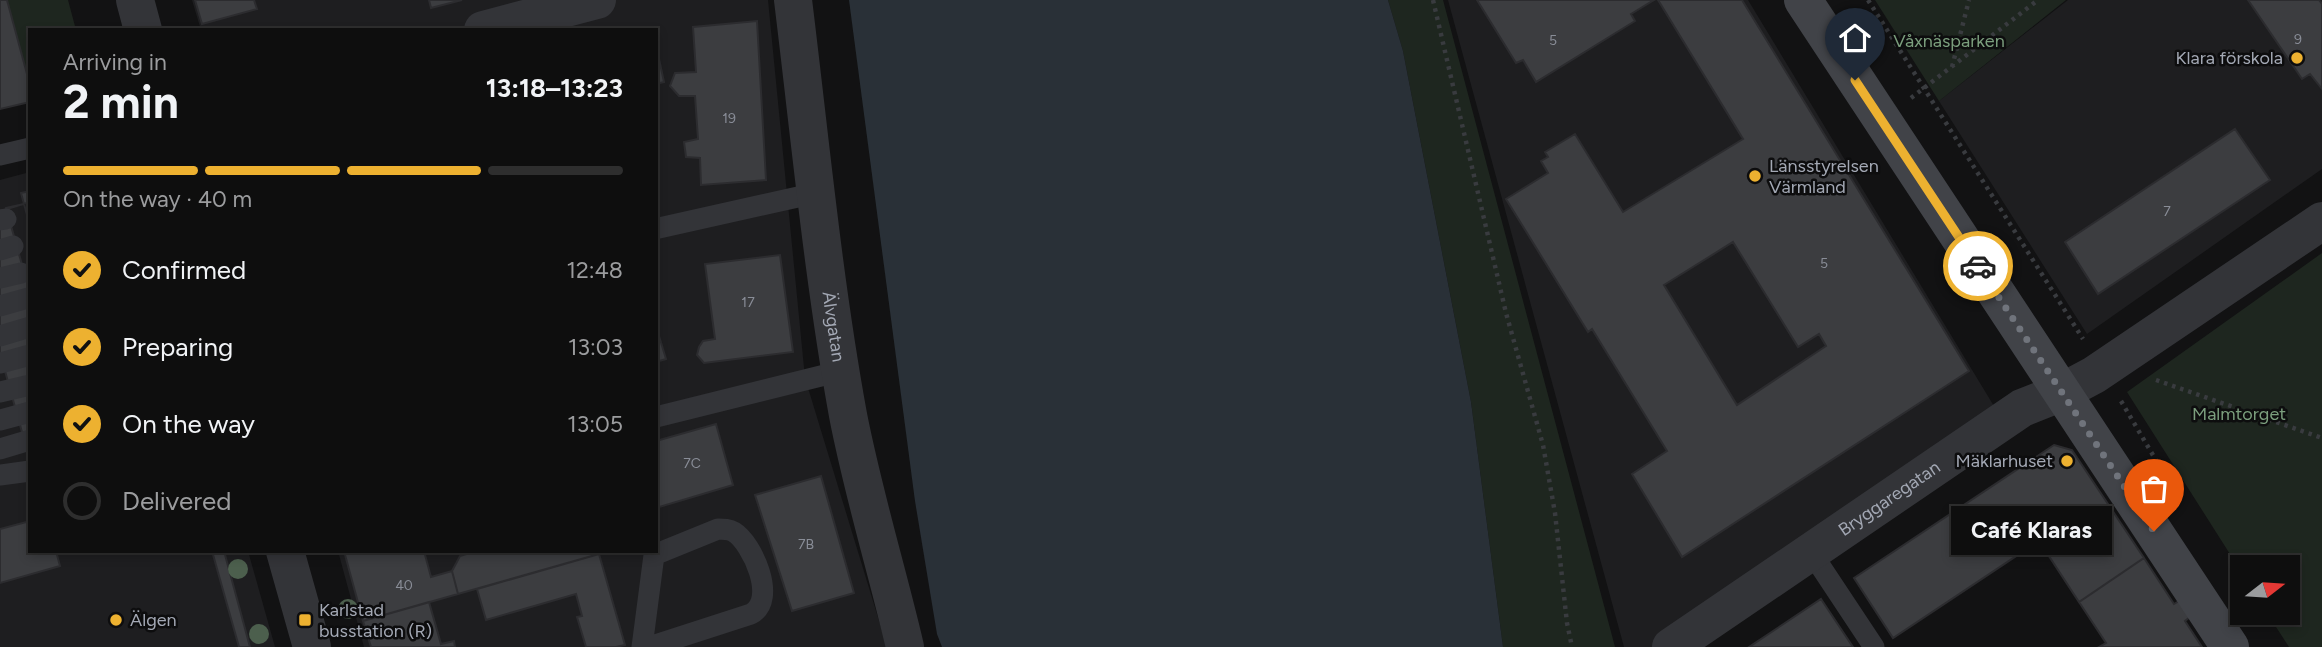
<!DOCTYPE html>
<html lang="en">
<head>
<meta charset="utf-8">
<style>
  body { margin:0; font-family:Figtree,sans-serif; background:#1c1c1c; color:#f1f3f6; height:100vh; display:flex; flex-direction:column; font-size:26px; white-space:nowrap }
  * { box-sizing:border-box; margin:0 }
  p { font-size:23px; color:#9b9c9e }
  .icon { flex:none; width:38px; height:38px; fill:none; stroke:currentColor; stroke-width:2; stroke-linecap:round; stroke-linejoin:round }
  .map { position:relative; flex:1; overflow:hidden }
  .sheet { position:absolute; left:28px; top:28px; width:630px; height:525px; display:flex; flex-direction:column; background:#0e0e0e; border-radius:0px; box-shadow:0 4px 10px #0003,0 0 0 2px #2e2e2e }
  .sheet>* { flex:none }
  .needle { width:46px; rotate:73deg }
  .controls { position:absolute; left:2230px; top:555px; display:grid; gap:14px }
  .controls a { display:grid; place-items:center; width:70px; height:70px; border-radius:0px; background:#0e0e0e; box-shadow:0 4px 10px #0003,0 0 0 2px #2e2e2e; font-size:35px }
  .pin { position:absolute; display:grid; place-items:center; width:60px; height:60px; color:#fff; margin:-72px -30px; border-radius:50% 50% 50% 0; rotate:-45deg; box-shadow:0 0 7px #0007 }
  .pin .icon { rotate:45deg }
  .courier { position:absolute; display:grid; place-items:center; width:70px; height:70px; margin:-35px; border:5px solid #edb130; border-radius:50%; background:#fff; color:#222; box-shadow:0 2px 9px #0007 }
  .bubble { position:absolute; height:49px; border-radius:0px; background:#0e0e0e; box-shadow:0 4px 10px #0003,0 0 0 2px #2e2e2e; font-size:23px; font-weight:700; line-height:49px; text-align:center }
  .headline em { font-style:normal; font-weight:700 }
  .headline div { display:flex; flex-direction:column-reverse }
  .headline { display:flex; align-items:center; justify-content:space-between; height:119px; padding:0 35px }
  h1 { font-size:46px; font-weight:700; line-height:52px }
  .bar { display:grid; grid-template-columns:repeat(4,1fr); gap:10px 7px; align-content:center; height:84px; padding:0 35px }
  .bar i { height:9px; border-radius:5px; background:#2e2e2e }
  .bar .on { background:#edb130 }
  .bar p { grid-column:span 4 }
  ol { padding:0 35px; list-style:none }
  li { display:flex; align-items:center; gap:21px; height:77px }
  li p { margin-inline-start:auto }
  li .icon { padding:7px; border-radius:50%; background:#edb130; color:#111; stroke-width:4 }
  li:last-child { color:#9b9c9e }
  li i { width:38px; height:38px; border:4px solid #2e2e2e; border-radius:50% }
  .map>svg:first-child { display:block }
  .built { fill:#1e1e20 }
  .green { fill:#1e261f }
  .water { fill:#293037 }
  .building { fill:#3c3d40; stroke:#2c2c2f; stroke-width:2; fill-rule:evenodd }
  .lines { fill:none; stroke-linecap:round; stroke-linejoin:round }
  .path { stroke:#393b3f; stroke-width:4.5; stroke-dasharray:3.5 5; stroke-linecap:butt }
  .lane { stroke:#333438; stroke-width:21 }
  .street { stroke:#333438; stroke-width:38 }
  .secondary { stroke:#414348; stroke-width:38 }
  .tree { fill:#4c5f4d }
  .done { stroke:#70747c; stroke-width:7; stroke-dasharray:0 12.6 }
  .route { stroke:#edb130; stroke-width:9 }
  .poi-dot { fill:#edb130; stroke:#0d0d0e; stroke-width:2.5 }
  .labels { text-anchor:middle; stroke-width:5; stroke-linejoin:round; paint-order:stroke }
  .number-label { font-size:14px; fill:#898d97 }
  .park-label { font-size:18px; fill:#7b9e7d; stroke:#0d0d0e }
  .poi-label { font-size:18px; fill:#a3a8b4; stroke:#0d0d0e; text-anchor:start }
  .street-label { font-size:18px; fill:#a3a8b4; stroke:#0d0d0e }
</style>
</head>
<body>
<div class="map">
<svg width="2322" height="647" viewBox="0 0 2322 647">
  <rect width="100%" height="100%" fill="#121213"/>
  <path class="built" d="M192,0H768L805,378L887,647H364L338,551H656V30H201Z
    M1448,0H1748L2003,421L1671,647H1624Z
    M2068,0H2322V169L2087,334L1939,101Z
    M30,172V551H248L275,647H0V180Z"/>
  <path class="green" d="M7,0H68L76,30H30V85Z
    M1388,0H1443L1615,647H1503L1471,402L1403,51Z
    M1875,0H2066L1939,101Z
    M2322,253V647H2289L2267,613L2287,612V567H2242V573L2127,392Z"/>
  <path class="water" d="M849,0H1388L1403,51L1471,402L1503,647H942L937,634L915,501Z"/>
  <path class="building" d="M0,0H7L30,85V102L0,109Z
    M195,0H254L257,9L202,24Z
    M429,0H462L431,8Z
    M1477,0H1654L1631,14L1635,21L1536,82L1523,60L1516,63Z
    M1658,0H1742L1969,371L1682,557L1632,474L1667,451L1592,329L1588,332L1506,199L1548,173L1541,161L1548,157L1545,152L1575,134L1623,212L1743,139ZM1733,242L1798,347L1819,334L1826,346L1737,405L1664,285Z
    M2248,0H2319L2322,4V89L2310,74L2302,79Z
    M757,21L766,180L701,185L700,158L686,157L684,142L698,139L695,96H679L670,86L675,73L696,72L693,27Z
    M656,45L664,82L656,84Z
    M2235,129L2270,180L2098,294L2065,242Z
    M30,191V226L21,193Z
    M30,202V461L0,353V211Z
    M24,204L30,226V293L6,208Z
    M780,255L793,352L704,363L697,355L699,347L703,341L715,339L705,264Z
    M656,326L666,359L656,362Z
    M716,424L733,485L656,508V441Z
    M2054,445L2072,450L2144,558L2079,602L2039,541L1893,638L1854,578Z
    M821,476L854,593L792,611L755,495Z
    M30,521V551H56L60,566L0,583V529Z
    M212,551H224L250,647H239Z
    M344,551H424L431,577L452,571L458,594L363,621Z
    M476,551H598L599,554L458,594L452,571L460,556Z
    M599,554L625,645L616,647H586L577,617L582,616L576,594L486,620L477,589Z
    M2144,558L2174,604L2179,601L2190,617L2185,621L2202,647H2099L2106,643L2079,602Z
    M1821,599L1853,647H1749Z
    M429,602L441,644L454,641L455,647H371L363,621Z"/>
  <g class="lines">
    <path class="path" d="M1433,0L1506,313L1543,445L1555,513L1567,623L1572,647
      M1868,0L2083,339
      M1952,67L1969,0
      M1911,98L2038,0
      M2156,380L2322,438
      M2121,401L2157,462"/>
    <path class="lane" d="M0,155L30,148
      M0,220L6,219
      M659,228L816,193
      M0,250L13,246
      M0,278L21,273
      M0,306L28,298
      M0,336L30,327
      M0,363L30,355
      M0,392L30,385
      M656,417L841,371
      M0,420L30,412
      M0,449L30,440
      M0,475L30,471
      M1811,552L1874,647
      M642,647L654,555L718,529C724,529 729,529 734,532C752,543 778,600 751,614L649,647"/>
    <g class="street">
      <path d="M135,0L143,30"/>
      <path id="s1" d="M793,0C810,138 823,278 848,415C863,493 887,570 905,647"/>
      <path d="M483,30L597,0"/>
      <path d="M285,551L312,647"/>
      <path id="s2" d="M1671,647L2022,408L2062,392L2094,375L2322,221"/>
    </g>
    <path class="secondary" d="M1803,0L2230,647"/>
  </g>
  <g class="tree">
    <circle cx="238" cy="569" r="10"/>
    <circle cx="348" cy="609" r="10"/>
    <circle cx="259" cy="634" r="10"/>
  </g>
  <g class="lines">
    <path class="done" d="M1978,266L2154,531"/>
    <path class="route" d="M1855,80L1978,266"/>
  </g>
  <g class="poi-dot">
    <circle cx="2297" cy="58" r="7"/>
    <circle cx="1755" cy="176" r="7"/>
    <circle cx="2067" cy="461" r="7"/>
    <circle cx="116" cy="620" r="7"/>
    <rect x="298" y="613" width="14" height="14" rx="3.5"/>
  </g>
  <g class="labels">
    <g class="number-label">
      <text x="2298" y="44">9</text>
      <text x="1553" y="45">5</text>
      <text x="729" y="123">19</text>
      <text x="2167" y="216">7</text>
      <text x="1824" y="268">5</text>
      <text x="748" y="307">17</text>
      <text x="692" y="468">7C</text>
      <text x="806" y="549">7B</text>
      <text x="404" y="590">40</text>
    </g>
    <g class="park-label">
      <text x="1949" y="47">Våxnäsparken</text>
      <text x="2239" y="420">Malmtorget</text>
    </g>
    <g class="poi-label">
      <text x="2283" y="64" text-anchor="end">Klara förskola</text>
      <text x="1769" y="172">Länsstyrelsen<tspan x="1769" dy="21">Värmland</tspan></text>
      <text x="2053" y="467" text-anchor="end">Mäklarhuset</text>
      <text x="319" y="616">Karlstad<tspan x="319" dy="21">busstation (R)</tspan></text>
      <text x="130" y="626">Älgen</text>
    </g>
    <g class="street-label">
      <text dy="6" stroke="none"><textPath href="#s1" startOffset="329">Älvgatan</textPath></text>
      <text dy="6" stroke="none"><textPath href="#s2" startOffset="264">Bryggaregatan</textPath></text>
    </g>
  </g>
</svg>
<div class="controls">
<a><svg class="needle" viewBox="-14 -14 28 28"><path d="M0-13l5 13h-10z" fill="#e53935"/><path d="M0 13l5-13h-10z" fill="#9b9c9e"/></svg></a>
</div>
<div class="pin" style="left:2154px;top:531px;background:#ea580c"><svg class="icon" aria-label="bag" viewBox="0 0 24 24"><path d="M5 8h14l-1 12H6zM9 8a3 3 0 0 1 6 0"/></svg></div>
<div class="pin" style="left:1855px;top:80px;background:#1f2937"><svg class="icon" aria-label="home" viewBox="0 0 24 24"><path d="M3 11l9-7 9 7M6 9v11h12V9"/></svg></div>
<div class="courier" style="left:1978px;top:266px"><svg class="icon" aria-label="car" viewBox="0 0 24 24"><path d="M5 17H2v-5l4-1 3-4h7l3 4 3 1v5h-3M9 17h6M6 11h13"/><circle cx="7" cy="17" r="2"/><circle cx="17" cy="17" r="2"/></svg></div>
<div class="bubble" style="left:1951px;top:506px;width:161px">Café Klaras</div>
<section class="sheet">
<div class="headline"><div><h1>2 min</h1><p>Arriving in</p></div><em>13:18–13:23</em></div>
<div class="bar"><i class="on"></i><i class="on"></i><i class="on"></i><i></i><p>On the way · 40 m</p></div>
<ol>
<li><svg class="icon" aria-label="check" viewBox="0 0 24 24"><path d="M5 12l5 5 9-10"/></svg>Confirmed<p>12:48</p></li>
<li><svg class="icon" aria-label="check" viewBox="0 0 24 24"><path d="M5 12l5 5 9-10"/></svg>Preparing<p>13:03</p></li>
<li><svg class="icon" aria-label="check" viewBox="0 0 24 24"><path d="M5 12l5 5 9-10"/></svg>On the way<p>13:05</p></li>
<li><i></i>Delivered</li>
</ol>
</section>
</div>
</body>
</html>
